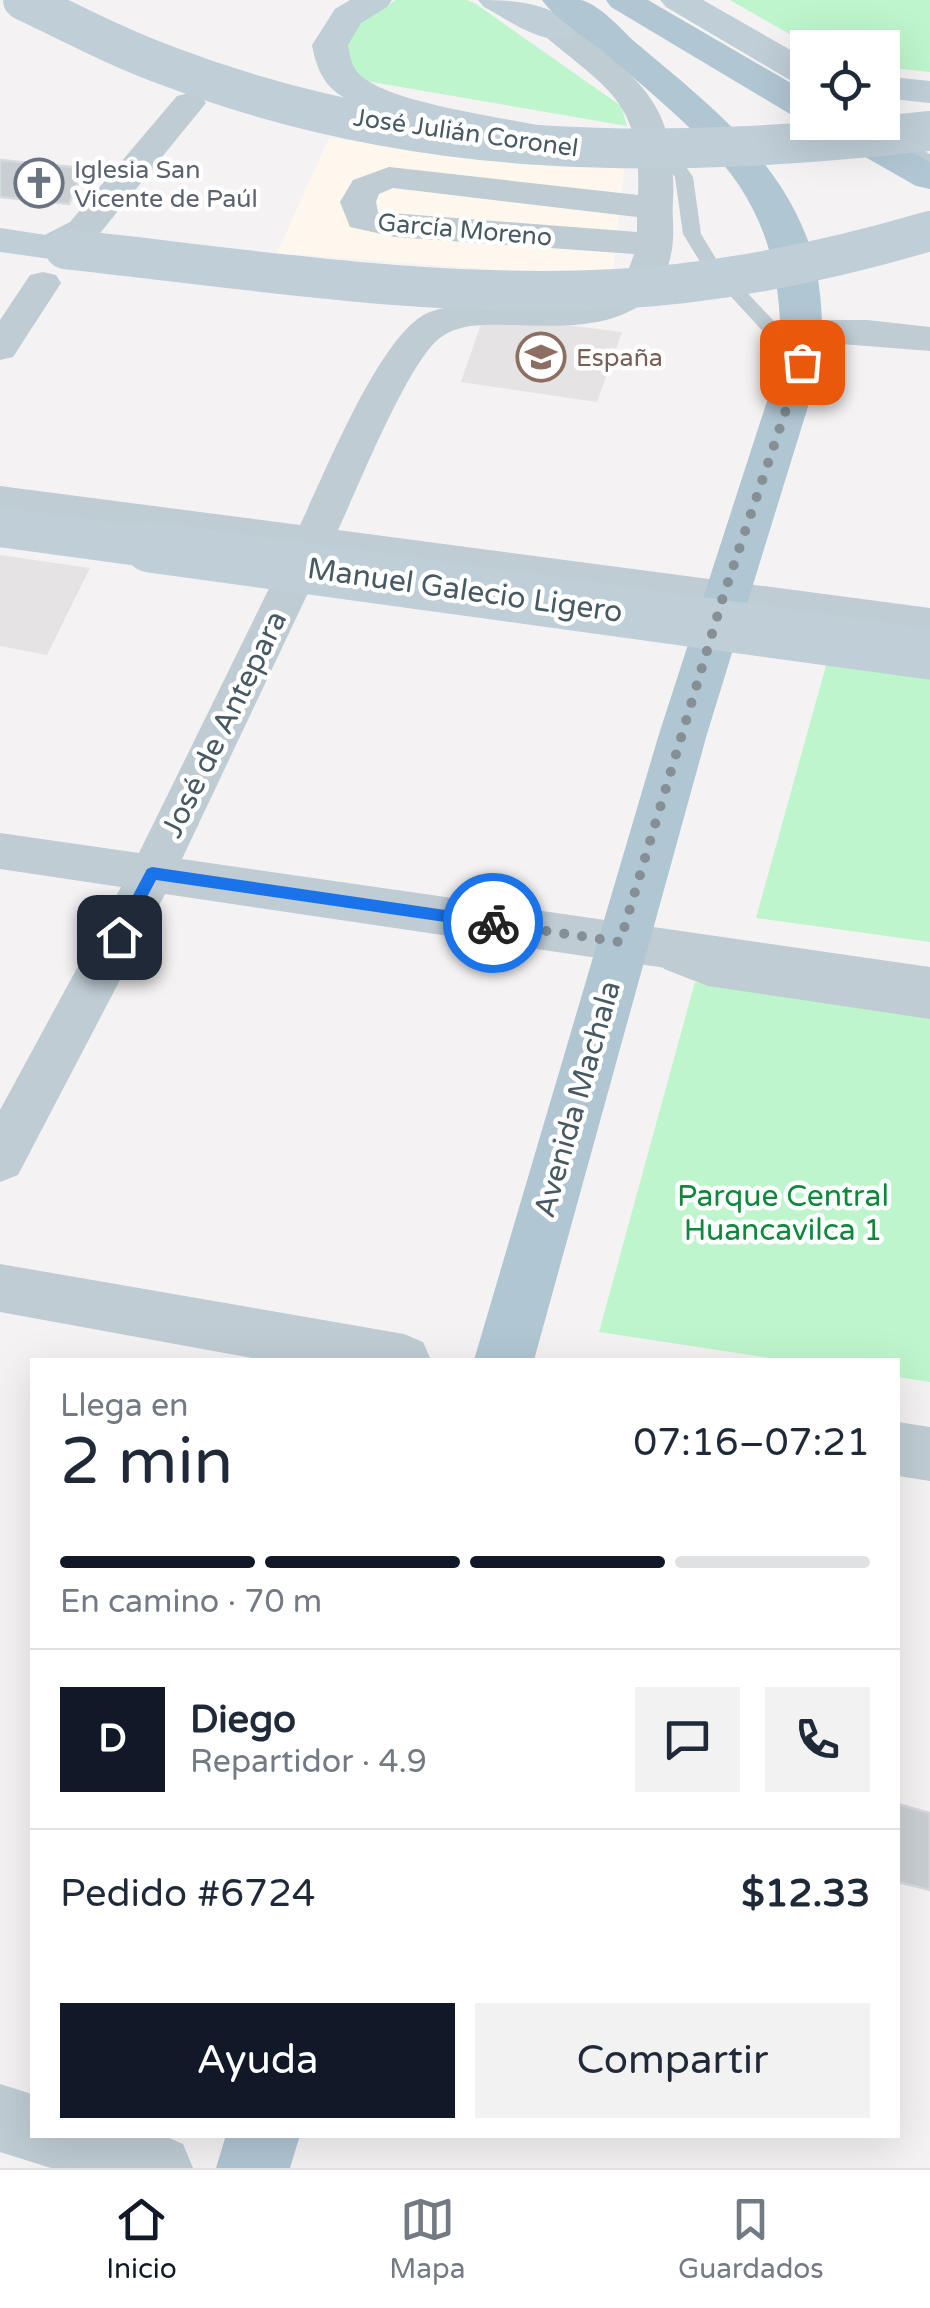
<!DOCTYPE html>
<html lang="es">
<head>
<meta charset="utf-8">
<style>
  body { margin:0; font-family:"Varela Round",sans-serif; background:#f2f2f3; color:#1f2937; height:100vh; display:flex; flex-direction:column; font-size:38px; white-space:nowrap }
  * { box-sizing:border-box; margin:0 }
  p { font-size:32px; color:#747a83 }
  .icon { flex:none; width:55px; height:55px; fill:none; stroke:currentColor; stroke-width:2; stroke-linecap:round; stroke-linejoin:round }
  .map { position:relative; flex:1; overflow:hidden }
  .sheet { position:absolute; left:30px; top:1358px; width:870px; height:780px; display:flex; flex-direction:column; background:#fff; border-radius:0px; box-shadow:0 10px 40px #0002 }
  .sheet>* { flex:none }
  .buttons { position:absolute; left:790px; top:30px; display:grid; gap:20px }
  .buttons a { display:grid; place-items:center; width:110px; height:110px; border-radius:0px; background:#fff; box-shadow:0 10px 40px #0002; font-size:50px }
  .pin { position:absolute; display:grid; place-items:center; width:85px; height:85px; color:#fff; margin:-42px; border-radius:20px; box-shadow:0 5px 15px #0006 }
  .courier { position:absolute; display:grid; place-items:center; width:100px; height:100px; margin:-50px; border:8px solid #1a73e8; border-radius:50%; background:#fff; color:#222; box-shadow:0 2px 12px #0007 }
  .overview em { font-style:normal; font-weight:600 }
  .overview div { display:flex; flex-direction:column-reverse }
  .overview { display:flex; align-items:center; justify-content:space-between; height:170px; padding:0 30px }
  h1 { font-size:65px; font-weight:600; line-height:75px }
  .bar { display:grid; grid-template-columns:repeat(4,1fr); gap:15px 10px; align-content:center; height:120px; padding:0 30px }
  .bar i { height:12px; border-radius:8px; background:#e0e1e3 }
  .bar .selected { background:#111827 }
  .bar p { grid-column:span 4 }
  .line { display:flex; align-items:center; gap:25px; padding:0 30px; border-top:2px solid #e0e1e3 }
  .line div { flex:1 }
  .round { display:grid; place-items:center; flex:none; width:105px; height:105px; border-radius:0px; background:#f2f2f3 }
  .cta { display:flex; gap:20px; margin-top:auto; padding:20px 30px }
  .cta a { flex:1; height:115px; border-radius:0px; background:#111827; color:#fff; font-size:40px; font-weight:600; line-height:115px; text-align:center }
  .cta a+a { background:#f2f2f3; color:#1f2937 }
  .dock { display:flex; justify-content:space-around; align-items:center; height:140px; border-top:2px solid #e0e1e3; background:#fff; font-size:28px; color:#747a83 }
  .dock a { display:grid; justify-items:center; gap:5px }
  .dock .selected { color:#111827 }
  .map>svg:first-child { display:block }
  .commercial { fill:#fef7ed }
  .education { fill:#e6e3e5 }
  .green { fill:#bef5cc }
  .building { fill:#c9ced2; stroke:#d6d9de; stroke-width:2.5 }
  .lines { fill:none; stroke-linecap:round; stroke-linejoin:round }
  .lane { fill:#bfccd3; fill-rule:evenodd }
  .street { fill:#bfccd3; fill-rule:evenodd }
  .secondary { fill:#bfced7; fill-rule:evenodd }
  .primary { fill:#b0c6d3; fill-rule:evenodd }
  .secondary-bridge-far1 { stroke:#bfced7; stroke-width:40 }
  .secondary-bridge { stroke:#bfced7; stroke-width:51 }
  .route { fill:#1a73e8 }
  .done { stroke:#858f95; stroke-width:10; stroke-dasharray:0 18 }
  .labels { text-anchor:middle; stroke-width:9; stroke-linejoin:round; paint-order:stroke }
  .far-street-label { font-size:25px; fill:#485962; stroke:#fff }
  .far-worship-label { font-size:25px; fill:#5b616d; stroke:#fff; text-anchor:start }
  .far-education-label { font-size:25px; fill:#785e54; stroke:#fff; text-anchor:start }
  .street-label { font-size:30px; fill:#485962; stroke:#fff }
  .park-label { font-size:30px; fill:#0e883b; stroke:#fff }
</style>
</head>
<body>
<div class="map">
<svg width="930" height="2168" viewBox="0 0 930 2168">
  <rect width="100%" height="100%" fill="#f5f2f3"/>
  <path class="commercial" d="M329,138L493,158L624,169L613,270L510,271L277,253Z"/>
  <path class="education" d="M482,321L558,324L622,332L597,402L461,382Z
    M0,555L90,568L47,655L0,646Z"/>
  <path class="green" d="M396,0H467L476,4L621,106L627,126L360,80L345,67L339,33Z
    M730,0H930V72L883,67L882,48L812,47Z
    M830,651L930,667V942L756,918Z
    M695,982L930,1017V1382L898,1377V1360H784L599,1332Z"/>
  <path class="building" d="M0,160L84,168L69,204L0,197Z
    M898,1804L930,1813V1890L898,1882Z"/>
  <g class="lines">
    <path class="lane" d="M880,133H892L930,154V166L880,141Z
      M659,136L665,137L693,177L701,234L718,262L808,357V365H794L702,265L683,234L675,177L650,141Z
      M672,952L710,966L930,999V1019L708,986L664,969L660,962L664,955Z"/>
    <path class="street" d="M557,20L568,23C641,82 677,101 673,202C672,214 674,227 673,240C666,328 584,328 515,325C491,325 462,322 441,337C408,361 358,488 338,530L930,608V638L325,557L182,859L930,967V1007L165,894L18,1175L0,1182V1110L121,887L0,869V833L139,853L287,552L0,514V486L300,525C324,476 381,330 430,312C482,294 574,316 611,292C625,283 629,269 634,254L395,237L350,227L340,202L353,180L389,167L638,195C642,103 610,91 546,37L541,30L546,23ZM393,188L637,217V232L378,212L376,202L379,194Z
      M189,93L201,96L206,103L96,238L63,255L50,258L37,255L32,247L37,239L70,222L177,96Z
      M43,272L56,275L61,283L13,357L0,360V320L30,275Z
      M804,320H867L930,327V351L791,340L785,332L791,324Z
      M0,1264L404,1334L423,1342L431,1360H263L0,1312Z
      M898,1422L930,1427V1481L898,1476Z
      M0,2084L32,2094V2135H162L183,2144L193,2168H51L0,2152Z"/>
    <path class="secondary" d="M350,0H392L387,7L361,23L348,45C350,55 351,66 359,74C388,103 498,116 540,126L546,134L540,142L527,145C477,134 377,122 337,93C322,82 315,63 312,45L335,9Z
      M478,0C510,0 554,1 575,30L570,38C541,45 509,20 484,7Z
      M660,0H703L808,60V86L795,83L666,7Z
      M882,76L930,81V103L882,98Z
      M0,228L79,240L85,249L79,258L65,261L0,252Z"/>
    <path class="primary" d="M542,0C554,0 569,0 581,0C599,4 621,29 635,42C700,97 772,151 805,233C822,274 823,317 822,361L707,734L534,1360H474L659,734L780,361C786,200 720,152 607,55C587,38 557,21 542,0Z
      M606,0H648L808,93V120L795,117L611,7Z
      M813,122H859L930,162V189L916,186L818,130Z
      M226,2135H300L290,2168H216Z"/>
    <path class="secondary-bridge-far1" d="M23,0C71,23 118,48 168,66C420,162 667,160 930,131
      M65,249C248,269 432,299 617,289C724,283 828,261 930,231
      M0,527L168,550"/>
    <path class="secondary-bridge" d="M150,547L930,654"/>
  </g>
  <path class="route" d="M152,867L493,917L500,923L493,929L156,880L124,941H113V933L147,869Z"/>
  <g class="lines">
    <path class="done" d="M493,923L620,942L723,597L802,362"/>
  </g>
  <defs>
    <g id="church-ring" transform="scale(2.5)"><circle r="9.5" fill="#fff" stroke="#6b7280" stroke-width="1.5"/><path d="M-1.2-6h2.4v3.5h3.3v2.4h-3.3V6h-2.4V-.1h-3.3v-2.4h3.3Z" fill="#6b7280"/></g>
    <g id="school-ring" transform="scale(2.5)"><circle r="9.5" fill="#fff" stroke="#8d6e63" stroke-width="1.5"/><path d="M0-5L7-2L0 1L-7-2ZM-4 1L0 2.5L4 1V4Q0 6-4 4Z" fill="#8d6e63"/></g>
  </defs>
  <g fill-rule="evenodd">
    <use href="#church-ring" x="39" y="183"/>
    <use href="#school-ring" x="541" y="357"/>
  </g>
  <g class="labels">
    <g class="far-street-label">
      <text transform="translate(466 132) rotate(8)" y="9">José Julián Coronel</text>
      <text transform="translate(465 229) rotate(5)" y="9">García Moreno</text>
    </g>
    <g class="far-worship-label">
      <text x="74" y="178">Iglesia San<tspan x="74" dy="29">Vicente de Paúl</tspan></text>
    </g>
    <g class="far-education-label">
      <text x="576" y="366">España</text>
    </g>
    <g class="street-label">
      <text transform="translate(465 590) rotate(8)" y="10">Manuel Galecio Ligero</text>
      <text transform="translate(224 724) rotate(-64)" y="10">José de Antepara</text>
      <text transform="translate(577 1099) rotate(-74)" y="10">Avenida Machala</text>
    </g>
    <g class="park-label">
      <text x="783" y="1206">Parque Central<tspan x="783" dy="34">Huancavilca 1</tspan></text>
    </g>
  </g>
</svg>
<div class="buttons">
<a><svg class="icon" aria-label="locate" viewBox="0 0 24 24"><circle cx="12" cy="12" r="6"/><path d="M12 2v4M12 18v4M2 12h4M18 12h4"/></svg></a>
</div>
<div class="pin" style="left:802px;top:362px;background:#ea580c"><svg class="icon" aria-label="bag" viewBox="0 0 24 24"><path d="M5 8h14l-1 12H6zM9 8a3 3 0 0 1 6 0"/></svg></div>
<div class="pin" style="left:119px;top:937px;background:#1f2937"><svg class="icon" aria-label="home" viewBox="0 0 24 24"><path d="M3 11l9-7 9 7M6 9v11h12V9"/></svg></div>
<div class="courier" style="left:493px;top:923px"><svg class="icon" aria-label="bike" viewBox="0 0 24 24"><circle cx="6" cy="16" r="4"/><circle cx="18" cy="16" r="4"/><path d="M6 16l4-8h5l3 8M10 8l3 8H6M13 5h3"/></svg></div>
<section class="sheet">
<div class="overview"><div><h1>2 min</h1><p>Llega en</p></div><em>07:16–07:21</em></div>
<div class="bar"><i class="selected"></i><i class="selected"></i><i class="selected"></i><i></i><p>En camino · 70 m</p></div>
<div class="line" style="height:180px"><b class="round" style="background:#111827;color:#fff">D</b><div><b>Diego</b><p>Repartidor · 4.9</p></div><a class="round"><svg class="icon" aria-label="chat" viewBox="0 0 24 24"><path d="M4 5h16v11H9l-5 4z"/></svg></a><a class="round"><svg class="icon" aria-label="phone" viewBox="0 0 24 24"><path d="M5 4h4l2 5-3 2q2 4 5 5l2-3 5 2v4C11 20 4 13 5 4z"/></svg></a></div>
<div class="line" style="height:130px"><div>Pedido #6724</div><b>$12.33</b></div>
<div class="cta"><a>Ayuda</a><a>Compartir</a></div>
</section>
</div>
<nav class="dock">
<a class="selected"><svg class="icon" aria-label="home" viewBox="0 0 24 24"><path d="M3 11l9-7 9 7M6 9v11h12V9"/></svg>Inicio</a>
<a><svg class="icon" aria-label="map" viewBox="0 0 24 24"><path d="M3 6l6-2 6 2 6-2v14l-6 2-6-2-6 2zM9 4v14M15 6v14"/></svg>Mapa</a>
<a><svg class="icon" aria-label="saved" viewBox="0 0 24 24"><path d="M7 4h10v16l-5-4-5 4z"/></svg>Guardados</a>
</nav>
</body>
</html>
